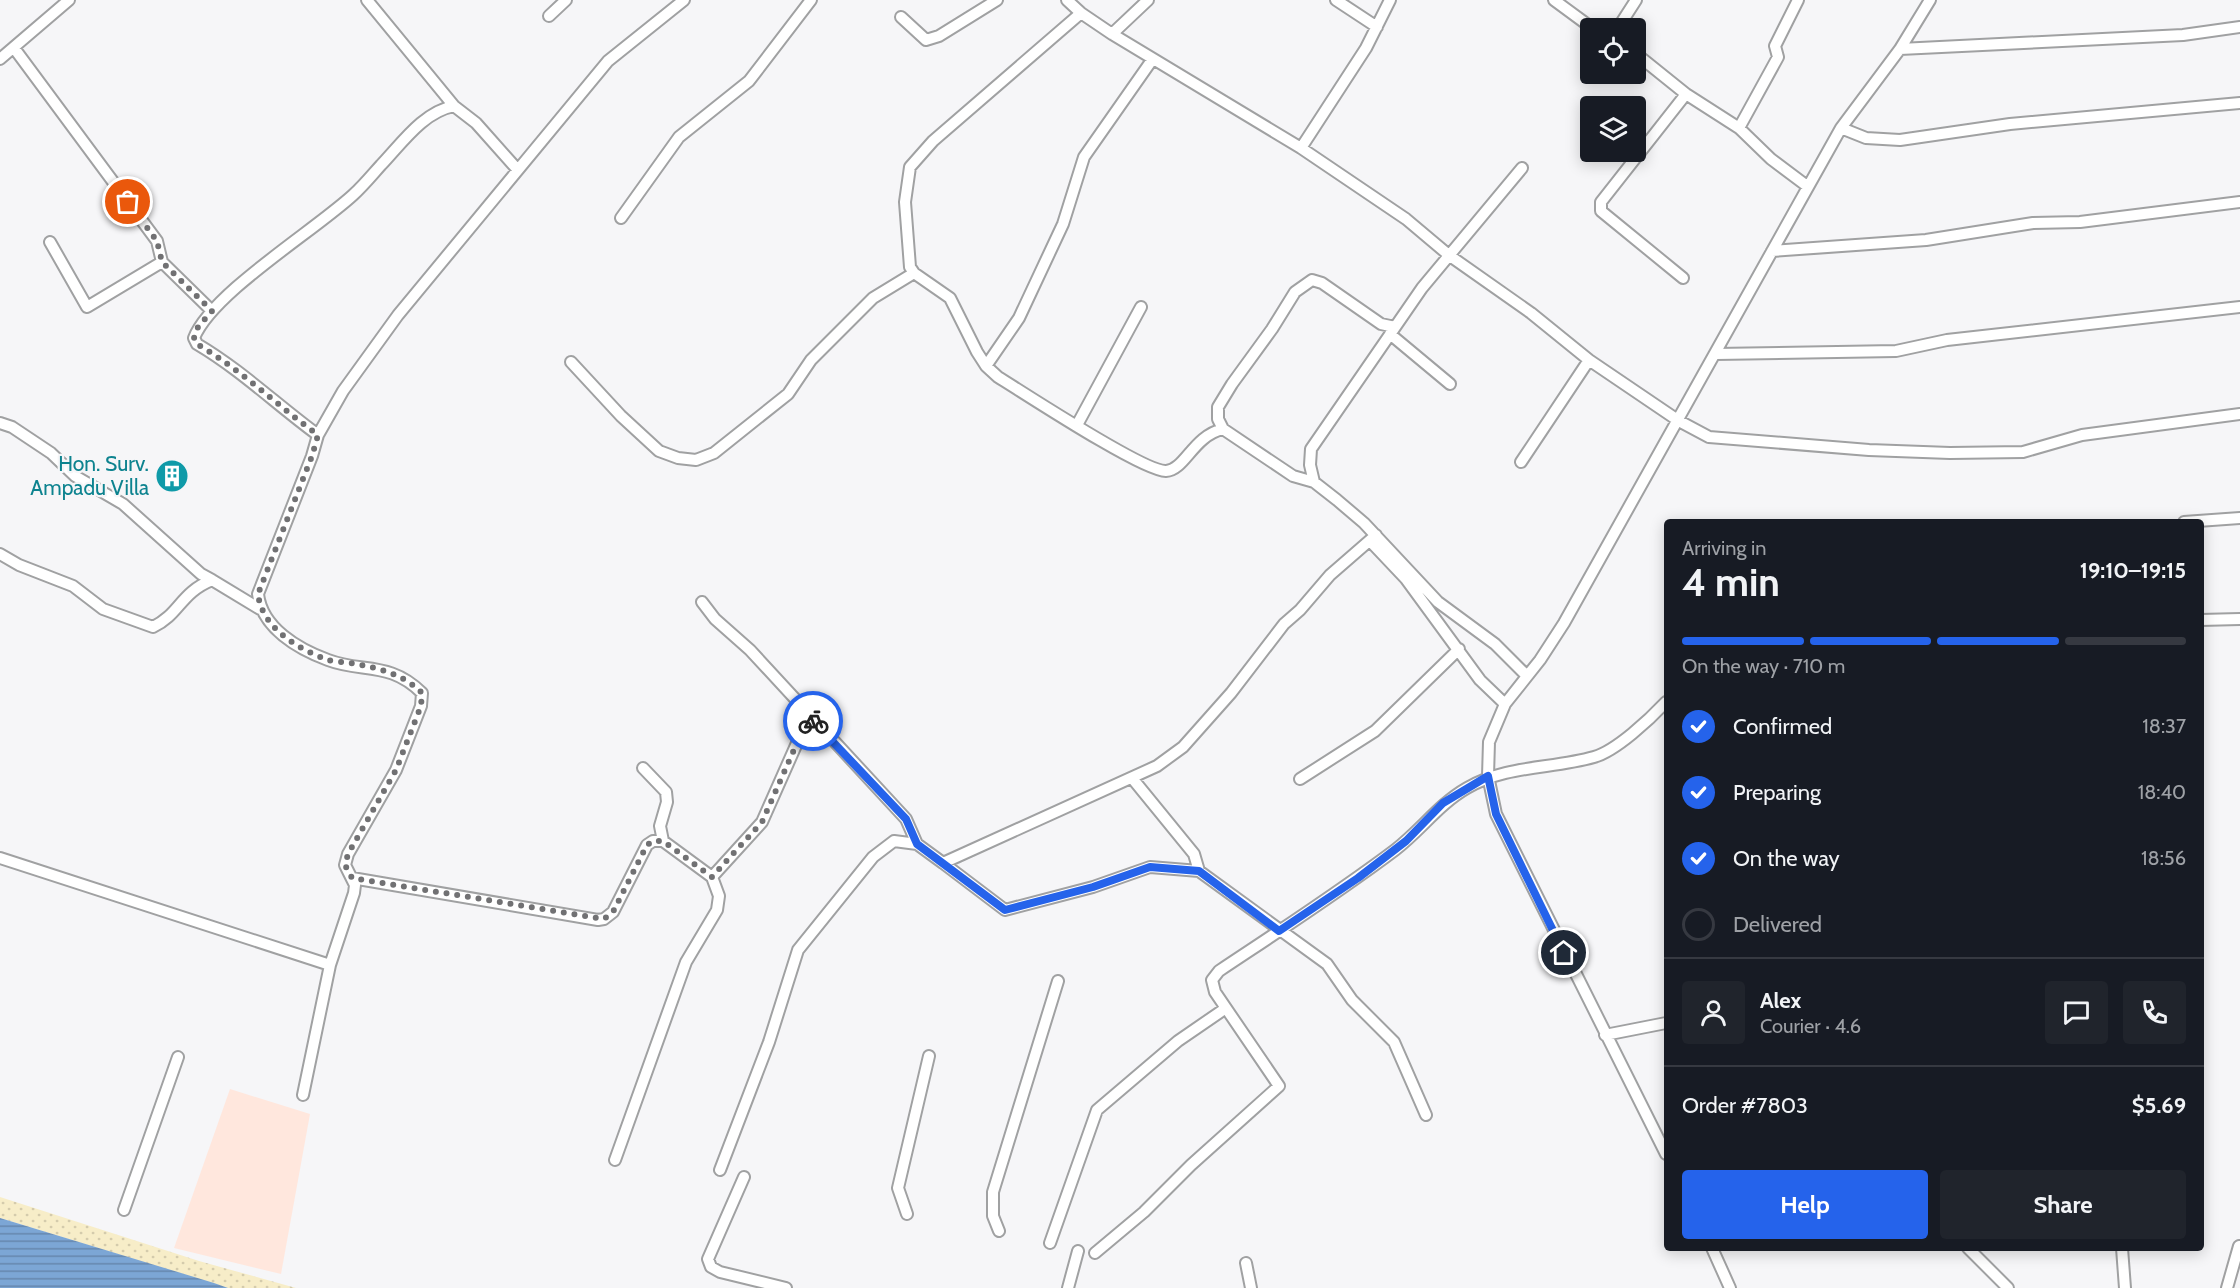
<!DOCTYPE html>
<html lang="en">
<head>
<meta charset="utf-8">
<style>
  body { margin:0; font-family:Cabin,sans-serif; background:#20242c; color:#f1f3f6; height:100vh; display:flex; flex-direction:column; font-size:22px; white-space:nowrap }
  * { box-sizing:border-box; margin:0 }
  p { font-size:20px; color:#9ea1a6 }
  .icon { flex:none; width:33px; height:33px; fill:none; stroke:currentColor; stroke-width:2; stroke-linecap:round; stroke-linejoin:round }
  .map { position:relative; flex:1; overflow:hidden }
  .drawer { position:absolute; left:1664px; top:519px; width:540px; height:732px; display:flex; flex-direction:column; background:#171b24; border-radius:6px; box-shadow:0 3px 15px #0003 }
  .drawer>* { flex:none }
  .fabs { position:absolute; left:1580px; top:18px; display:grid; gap:12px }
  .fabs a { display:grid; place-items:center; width:66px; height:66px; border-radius:6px; background:#171b24; box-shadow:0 3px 15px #0003; font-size:30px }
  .pin { position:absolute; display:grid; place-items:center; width:51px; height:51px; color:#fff; margin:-26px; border:3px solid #fff; border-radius:50%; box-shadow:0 2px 6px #0007 }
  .courier { position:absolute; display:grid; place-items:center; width:60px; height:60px; margin:-30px; border:4px solid #2563eb; border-radius:50%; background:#fff; color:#222; box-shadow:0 2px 8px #0007 }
  .headline em { font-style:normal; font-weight:700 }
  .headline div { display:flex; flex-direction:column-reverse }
  .headline { display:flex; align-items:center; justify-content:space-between; height:102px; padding:0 18px }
  h1 { font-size:39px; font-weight:700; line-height:45px }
  .bar { display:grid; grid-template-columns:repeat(4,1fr); gap:9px 6px; align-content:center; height:72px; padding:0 18px }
  .bar i { height:8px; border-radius:4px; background:#363941 }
  .bar .current { background:#2563eb }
  .bar p { grid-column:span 4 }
  .line { display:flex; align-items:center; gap:15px; padding:0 18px; border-top:2px solid #363941 }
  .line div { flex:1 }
  .round { display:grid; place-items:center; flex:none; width:63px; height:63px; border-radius:6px; background:#20242c }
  ol { padding:0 18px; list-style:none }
  li { display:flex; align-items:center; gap:18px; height:66px }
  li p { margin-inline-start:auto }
  li .icon { padding:6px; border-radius:50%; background:#2563eb; color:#fff; stroke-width:4 }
  li:last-child { color:#9ea1a6 }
  li i { width:33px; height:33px; border:3px solid #363941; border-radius:50% }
  .cta { display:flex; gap:12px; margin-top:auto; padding:12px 18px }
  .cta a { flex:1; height:69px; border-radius:6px; background:#2563eb; color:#fff; font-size:24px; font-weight:700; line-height:69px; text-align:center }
  .cta a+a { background:#20242c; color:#f1f3f6 }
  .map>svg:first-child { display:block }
  .commercial { fill:#ffe7dd }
  .sand { fill:url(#sand-dots) }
  .water { fill:url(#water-rules) }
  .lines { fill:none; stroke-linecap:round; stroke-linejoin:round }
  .minor-casing { stroke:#a0a1a2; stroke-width:14 }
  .minor { stroke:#fff; stroke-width:10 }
  .done { stroke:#717173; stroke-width:6; stroke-dasharray:0 10.8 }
  .route { stroke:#2563eb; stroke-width:8 }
  .labels { text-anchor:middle; stroke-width:4.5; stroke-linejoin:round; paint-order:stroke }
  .culture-label { font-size:21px; fill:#0d838f; stroke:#f6f6f8; text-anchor:end }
</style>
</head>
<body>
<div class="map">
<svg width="2240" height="1288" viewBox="0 0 2240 1288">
  <defs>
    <pattern id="sand-dots" width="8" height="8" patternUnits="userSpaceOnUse" patternTransform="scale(1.5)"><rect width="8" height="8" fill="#f7edc8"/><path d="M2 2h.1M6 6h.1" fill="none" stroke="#d4cbac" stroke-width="1.8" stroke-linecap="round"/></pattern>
    <pattern id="water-rules" width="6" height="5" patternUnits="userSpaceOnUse" patternTransform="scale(1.5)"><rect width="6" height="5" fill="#7ca6d5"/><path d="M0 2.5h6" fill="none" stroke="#6687ad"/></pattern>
  </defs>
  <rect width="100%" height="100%" fill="#f6f6f8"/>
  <path class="commercial" d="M230,1089L310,1114L281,1274L174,1248Z"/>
  <path class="sand" d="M0,1197L199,1261L296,1288H228L0,1218Z"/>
  <path class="water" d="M0,1218L214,1283L228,1288H0Z"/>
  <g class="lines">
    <g class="minor-casing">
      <path id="minor" d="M367,0L454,106L476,123L517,169
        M1067,0L1081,13L1112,34L1301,148L1406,219L1450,256L1531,313L1589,360L1679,421L1709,437L1869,450L1950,453L2023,452L2082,435L2240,414
        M1336,0L1377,27
        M1554,0L1592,28
        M1081,13L933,141L910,167L905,202L910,267L914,273L950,298L977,352L986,366L998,377C1024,393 1144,472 1166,471C1185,470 1193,436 1223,429L1293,476L1314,482L1337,500L1364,523L1438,602L1495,644L1526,675
        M549,16L566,0
        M901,17L926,40L939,36L997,0
        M1618,28L1636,0
        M1112,34L1148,0
        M14,48L157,241L162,262L212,311
        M1900,49L2183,35L2240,27
        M1635,53L1686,94L1739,128L1771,159L1807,186
        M0,59L69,0
        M1739,128L1778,57L1775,46L1798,0
        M1841,128L1866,138L1900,140L2010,124L2240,103
        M1301,148L1366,48L1390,0
        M621,218L679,137L749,81L811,0
        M50,242L87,307L162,262
        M1772,251L1926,240L2033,223L2080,222L2240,202
        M1683,278L1601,211V202L1686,94
        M1390,334L1450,384
        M1716,354L1896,351L1947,340L2240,307
        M571,362L621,416L659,451L678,458L696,460L714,453L788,394L811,360L873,298L914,273
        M986,366L1019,318L1063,224L1084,157L1152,60
        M0,423L12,427L51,453L75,476L123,504L201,574L212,580
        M1077,425L1141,307
        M1223,429L1218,419V407L1232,384L1272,329L1295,292L1312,280L1322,283L1381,324L1395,327
        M318,435C277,405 241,370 197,344L194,338C212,293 314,231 353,195C363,186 372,175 381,165C402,143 423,112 454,106
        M1521,462L1589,360
        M1314,482L1310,465L1311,449L1422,288L1522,168
        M2184,522L2240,518
        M1371,542L1406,579L1480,680L1505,704
        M0,554L19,565L73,586L103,609L153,627C180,614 180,593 212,580L260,609
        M702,602L715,619L750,650L906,819L917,844L943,863L1157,766L1183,747L1231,693L1284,624L1300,610L1330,575L1376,535
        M2200,620L2240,619
        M643,768L666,792L667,802L660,826L663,841
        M1132,778L1194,854L1199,871L1327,964L1352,1000L1394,1042L1426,1115
        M1300,779L1375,731L1459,649
        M0,858L330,965
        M943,863L1005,910L1093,887L1150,867L1199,871
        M712,877L762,822L809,716
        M352,878L598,920L604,919L613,912L647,845L653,841H663L712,877L719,896L717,910L686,962L615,1160
        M1605,1035L1666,1023
        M303,1095L330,965L354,893L355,885L345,865L348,854L396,770L421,706L422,693C390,661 362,673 328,660C298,649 262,628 258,594L312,456L318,435L343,391L398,315L608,61L684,0
        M1666,1154L1496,814L1488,776L1489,742L1505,704L1540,660L1564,623L1841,128L1900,49L1930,0
        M720,1170L769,1042L798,950L873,857L894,841L917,844
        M744,1177L708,1259L711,1267L720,1272L786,1288
        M124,1210L178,1057
        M907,1214L898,1188L929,1056
        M999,1231L993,1216V1192L1058,981
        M1050,1243L1097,1110L1178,1041L1226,1008
        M1712,1248L1730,1288
        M1968,1248L2008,1288
        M2122,1248L2125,1288
        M1095,1253L1144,1212L1191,1165L1279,1086L1215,992L1212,980L1219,971C1279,931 1338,893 1395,850C1421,830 1439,804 1467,788C1506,765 1552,769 1594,757C1616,751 1650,719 1666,702
        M1246,1263L1251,1288
        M1068,1288L1078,1251
        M2227,1288L2239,1246"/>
    </g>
    <use href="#minor" class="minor"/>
  </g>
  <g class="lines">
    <path class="done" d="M128,202L157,241L162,262L212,311L198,327L194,338L197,344C241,370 277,405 318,435L312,456L258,594C262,628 298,649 328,660C335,662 344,662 351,663C377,668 402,673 422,693L421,706L396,770L348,854L345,865L352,878L604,919L613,912L647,845L653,841H663L712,877L762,822L809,716L813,721"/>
    <path class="route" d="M813,721L906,819L917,844L1005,910L1093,887L1150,867L1199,871L1279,931L1358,878L1406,841L1443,803L1488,776L1496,814L1564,953"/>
  </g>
  <defs>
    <g id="building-disc" transform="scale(1.725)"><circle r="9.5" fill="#0f9aa8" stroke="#f6f6f8"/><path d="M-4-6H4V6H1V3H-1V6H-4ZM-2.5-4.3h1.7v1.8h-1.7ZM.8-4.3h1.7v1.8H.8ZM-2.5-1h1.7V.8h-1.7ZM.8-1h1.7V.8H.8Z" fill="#fff"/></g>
  </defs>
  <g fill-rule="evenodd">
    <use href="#building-disc" x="172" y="476"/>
  </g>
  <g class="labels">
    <g class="culture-label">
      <text x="149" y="471">Hon. Surv.<tspan x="149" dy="24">Ampadu Villa</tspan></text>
    </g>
  </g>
</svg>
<div class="fabs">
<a><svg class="icon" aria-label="locate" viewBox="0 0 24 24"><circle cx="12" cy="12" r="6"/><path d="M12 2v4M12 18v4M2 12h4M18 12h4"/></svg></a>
<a><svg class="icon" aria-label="layers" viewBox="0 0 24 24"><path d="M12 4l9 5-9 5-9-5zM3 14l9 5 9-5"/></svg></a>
</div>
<div class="pin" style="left:128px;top:202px;background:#ea580c"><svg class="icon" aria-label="bag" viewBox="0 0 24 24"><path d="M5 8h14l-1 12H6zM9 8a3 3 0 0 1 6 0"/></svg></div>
<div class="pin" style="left:1564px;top:953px;background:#1f2937"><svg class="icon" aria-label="home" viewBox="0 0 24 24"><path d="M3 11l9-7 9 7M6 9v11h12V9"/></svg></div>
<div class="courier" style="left:813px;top:721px"><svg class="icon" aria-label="bike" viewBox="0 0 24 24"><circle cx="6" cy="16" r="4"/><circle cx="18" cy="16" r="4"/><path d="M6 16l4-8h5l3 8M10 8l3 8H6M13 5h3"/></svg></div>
<section class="drawer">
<div class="headline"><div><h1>4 min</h1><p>Arriving in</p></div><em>19:10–19:15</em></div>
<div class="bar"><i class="current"></i><i class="current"></i><i class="current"></i><i></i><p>On the way · 710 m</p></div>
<ol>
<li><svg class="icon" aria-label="check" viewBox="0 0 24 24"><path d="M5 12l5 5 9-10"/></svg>Confirmed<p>18:37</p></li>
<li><svg class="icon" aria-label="check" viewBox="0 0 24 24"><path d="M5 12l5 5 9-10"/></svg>Preparing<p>18:40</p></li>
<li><svg class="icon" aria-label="check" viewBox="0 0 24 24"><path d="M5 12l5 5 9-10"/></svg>On the way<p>18:56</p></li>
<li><i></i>Delivered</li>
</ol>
<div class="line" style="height:108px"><a class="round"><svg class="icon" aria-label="person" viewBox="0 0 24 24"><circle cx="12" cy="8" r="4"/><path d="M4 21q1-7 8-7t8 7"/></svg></a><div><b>Alex</b><p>Courier · 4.6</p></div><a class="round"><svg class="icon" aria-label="chat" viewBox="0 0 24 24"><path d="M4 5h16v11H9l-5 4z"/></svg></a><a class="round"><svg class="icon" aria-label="phone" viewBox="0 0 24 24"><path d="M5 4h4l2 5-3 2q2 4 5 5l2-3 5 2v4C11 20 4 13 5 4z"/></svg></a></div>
<div class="line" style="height:78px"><div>Order #7803</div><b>$5.69</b></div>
<div class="cta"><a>Help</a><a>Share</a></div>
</section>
</div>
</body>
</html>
